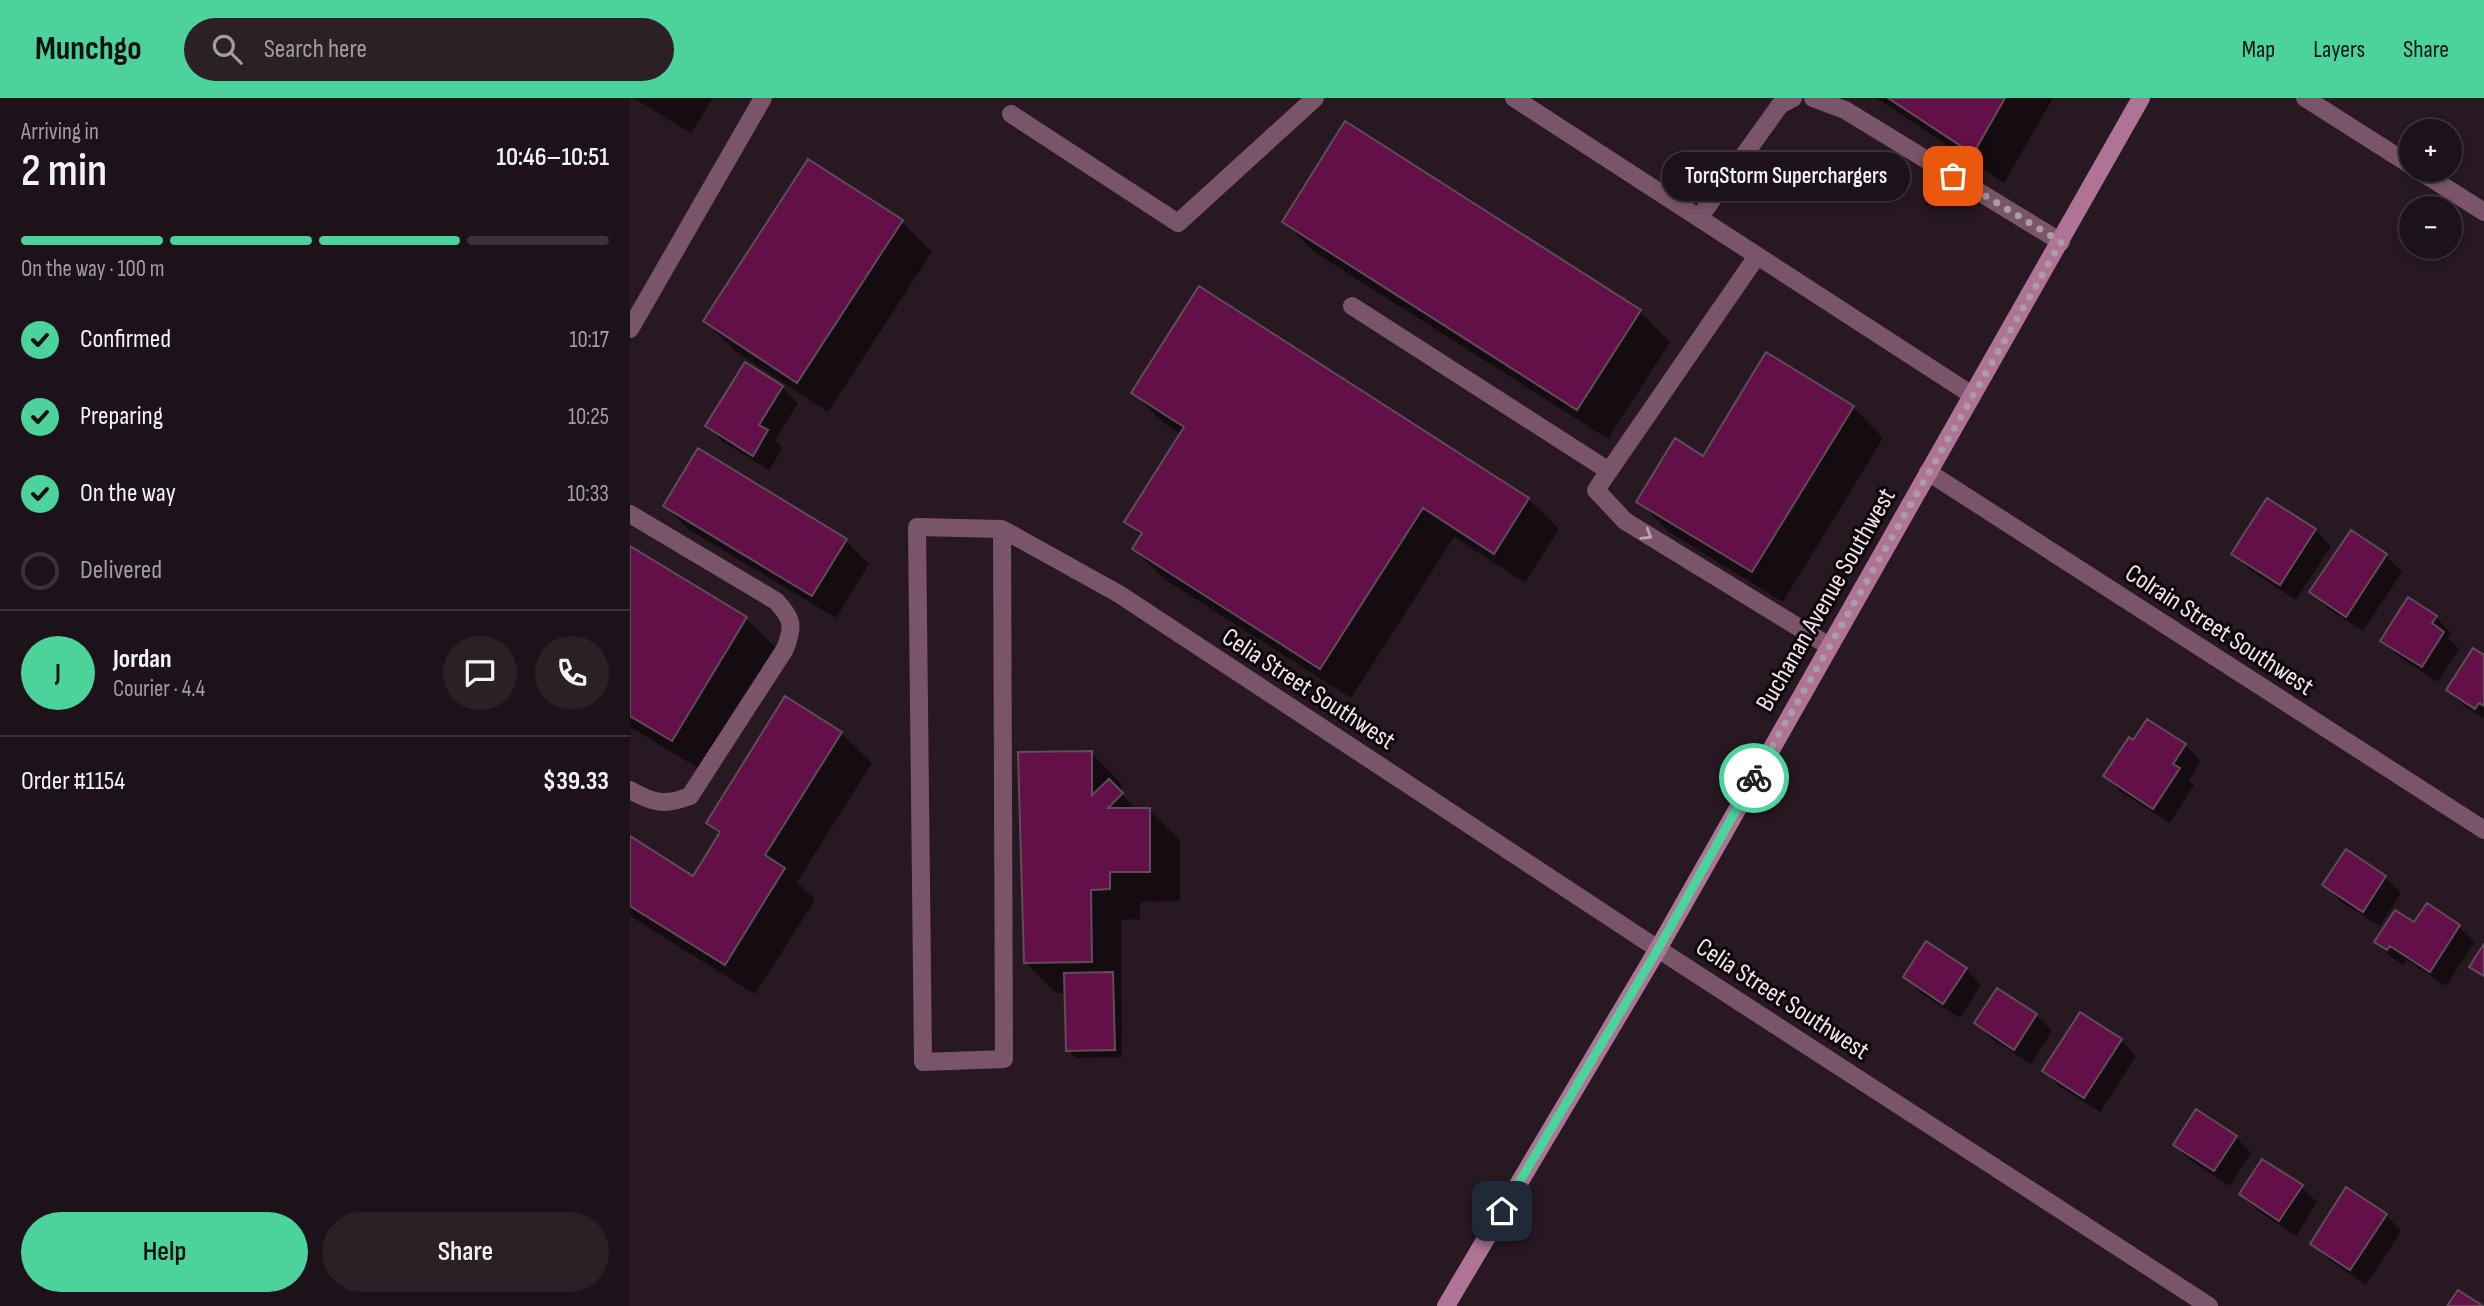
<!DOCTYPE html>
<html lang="en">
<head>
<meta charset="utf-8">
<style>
  body { margin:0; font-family:"Sofia Sans Condensed",sans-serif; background:#2a2026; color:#f1f3f6; height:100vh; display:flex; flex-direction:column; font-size:26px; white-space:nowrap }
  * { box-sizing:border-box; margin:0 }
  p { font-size:23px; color:#a09ea2 }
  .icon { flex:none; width:38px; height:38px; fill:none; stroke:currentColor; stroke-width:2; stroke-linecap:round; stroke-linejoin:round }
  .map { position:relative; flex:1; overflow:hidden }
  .details { display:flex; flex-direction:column; background:#1d1219; width:630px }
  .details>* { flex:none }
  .tools { position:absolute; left:1769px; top:21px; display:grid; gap:14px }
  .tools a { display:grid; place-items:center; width:63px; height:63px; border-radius:50%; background:#1d1219; box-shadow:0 4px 10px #0003,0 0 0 2px #3b3238; font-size:35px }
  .pin { position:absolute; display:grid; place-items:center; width:60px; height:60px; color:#fff; margin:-30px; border-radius:14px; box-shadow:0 4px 10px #0006 }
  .courier { position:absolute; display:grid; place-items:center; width:70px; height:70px; margin:-35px; border:5px solid #4cd39b; border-radius:50%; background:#fff; color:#222; box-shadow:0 2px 9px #0007 }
  .bubble { position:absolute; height:49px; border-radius:24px; background:#1d1219; box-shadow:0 4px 10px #0003,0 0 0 2px #3b3238; font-size:23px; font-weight:600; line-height:49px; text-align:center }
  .head em { font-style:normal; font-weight:600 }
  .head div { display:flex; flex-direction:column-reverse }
  .head { display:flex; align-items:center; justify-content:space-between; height:119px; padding:0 21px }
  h1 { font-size:46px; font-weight:600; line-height:52px }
  .bar { display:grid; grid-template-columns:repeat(4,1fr); gap:10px 7px; align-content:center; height:84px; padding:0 21px }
  .bar i { height:9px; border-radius:5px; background:#3b3238 }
  .bar .selected { background:#4cd39b }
  .bar p { grid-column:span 4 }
  .line { display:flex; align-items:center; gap:18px; padding:0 21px; border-top:2px solid #3b3238 }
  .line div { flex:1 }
  .round { display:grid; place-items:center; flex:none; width:74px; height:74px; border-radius:37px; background:#2a2026 }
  ol { padding:0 21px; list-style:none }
  li { display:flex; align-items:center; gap:21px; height:77px }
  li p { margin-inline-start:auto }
  li .icon { padding:7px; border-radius:50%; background:#4cd39b; color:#111; stroke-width:4 }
  li:last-child { color:#a09ea2 }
  li i { width:38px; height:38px; border:4px solid #3b3238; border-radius:50% }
  .primary-button { display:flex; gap:14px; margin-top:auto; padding:14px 21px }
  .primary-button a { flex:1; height:80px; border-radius:42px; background:#4cd39b; color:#111; font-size:28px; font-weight:600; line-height:80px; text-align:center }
  .primary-button a+a { background:#2a2026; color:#f1f3f6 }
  header { display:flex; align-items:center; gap:42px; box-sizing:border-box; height:98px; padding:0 35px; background:#4cd39b; color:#111 }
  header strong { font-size:33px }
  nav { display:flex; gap:38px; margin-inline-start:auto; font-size:24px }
  .search { width:490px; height:63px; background:#2a2026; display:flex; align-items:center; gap:18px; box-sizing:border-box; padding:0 24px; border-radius:38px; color:#a09ea2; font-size:26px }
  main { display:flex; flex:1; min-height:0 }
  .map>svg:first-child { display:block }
  .shadow { fill:#0007 }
  .building { fill:#621047; stroke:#5f4d57; stroke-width:2 }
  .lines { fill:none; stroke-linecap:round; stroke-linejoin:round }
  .lane { stroke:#7a5569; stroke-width:18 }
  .street { stroke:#7a5569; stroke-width:18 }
  .secondary { stroke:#af7395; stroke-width:18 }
  .oneway { stroke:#bba4b0 }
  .done { stroke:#aa9da4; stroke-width:7; stroke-dasharray:0 12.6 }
  .route { stroke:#4cd39b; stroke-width:9 }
  .labels { text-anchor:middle; stroke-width:6; stroke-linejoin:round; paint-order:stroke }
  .street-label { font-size:26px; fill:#f0e4ea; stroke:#0c0609 }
</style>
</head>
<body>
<header>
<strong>Munchgo</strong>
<div class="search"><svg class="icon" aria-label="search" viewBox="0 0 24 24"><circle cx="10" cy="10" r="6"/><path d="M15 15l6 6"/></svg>Search here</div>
<nav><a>Map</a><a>Layers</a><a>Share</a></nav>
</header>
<main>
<section class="details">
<div class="head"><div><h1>2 min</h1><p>Arriving in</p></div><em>10:46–10:51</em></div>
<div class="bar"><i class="selected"></i><i class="selected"></i><i class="selected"></i><i></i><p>On the way · 100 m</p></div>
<ol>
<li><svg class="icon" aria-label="check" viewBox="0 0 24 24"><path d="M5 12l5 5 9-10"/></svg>Confirmed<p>10:17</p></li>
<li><svg class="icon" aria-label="check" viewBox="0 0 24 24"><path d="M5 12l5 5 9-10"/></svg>Preparing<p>10:25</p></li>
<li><svg class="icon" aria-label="check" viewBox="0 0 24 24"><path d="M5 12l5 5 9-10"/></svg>On the way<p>10:33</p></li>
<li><i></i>Delivered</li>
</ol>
<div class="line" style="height:126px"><b class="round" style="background:#4cd39b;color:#111">J</b><div><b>Jordan</b><p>Courier · 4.4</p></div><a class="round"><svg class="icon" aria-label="chat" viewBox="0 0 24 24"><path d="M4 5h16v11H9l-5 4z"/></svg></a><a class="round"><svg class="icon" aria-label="phone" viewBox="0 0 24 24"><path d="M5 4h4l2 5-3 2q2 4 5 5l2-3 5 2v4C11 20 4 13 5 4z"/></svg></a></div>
<div class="line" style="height:91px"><div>Order #1154</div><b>$39.33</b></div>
<div class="primary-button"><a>Help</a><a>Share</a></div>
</section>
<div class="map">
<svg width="1854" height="1208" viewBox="0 0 1854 1208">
  <rect width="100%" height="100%" fill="#271821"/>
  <path class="shadow" d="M3,0H83L61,35Z
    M1246,0H1423L1374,85Z
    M654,123L1010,214L1040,244L978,341L684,154Z
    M271,124L302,154L198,314L105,253L75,223Z
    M152,289L168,305L145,342L153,350L139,372L93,344L78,328Z
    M503,295L898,401L929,431L895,485L824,439L721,600L534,481L504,451L512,439L496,423L551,337L534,325Z
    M1223,309L1253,340L1153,504L1039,434L1008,403L1073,360Z
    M35,407L215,442L239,466L206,520L58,431Z
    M1685,432L1701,448L1666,502L1619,471L1603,455Z
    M1721,434L1756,458L1772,474L1733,533L1697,510L1682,494Z
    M0,450L116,521L147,551L73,673L0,629Z
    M1806,519L1821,535L1818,540L1829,551L1808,584L1768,558L1752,542Z
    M1854,559V620L1834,608L1818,592Z
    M1518,623L1555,647L1571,663L1559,682L1564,687L1540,725L1491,694L1475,678L1504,644Z
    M211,635L242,665L167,784L185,802L125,896L0,818V740L63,780L90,737L78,725Z
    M461,655L492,686V697L507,712H519L550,742V803L510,804V821L491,822L492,959L446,960L438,952L437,895H426L395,864Z
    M1755,779L1771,795L1750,828L1710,803L1695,787Z
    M1797,807L1829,829L1845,844L1816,888L1777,862L1773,867L1762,860L1746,844L1785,827Z
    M1336,871L1351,887L1330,920L1291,895L1275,879Z
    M1406,917L1422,933L1401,966L1362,941L1346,925Z
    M1491,942L1506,958L1470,1014L1430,989L1414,973Z
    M1606,1039L1621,1055L1600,1088L1561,1063L1545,1047Z
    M1671,1089L1687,1104L1666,1138L1627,1112L1611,1096Z
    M1756,1117L1771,1133L1736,1187L1698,1161L1682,1145Z"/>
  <path class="building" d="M1258,0H1375L1343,56Z
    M715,23L1011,212L947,312L652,124Z
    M178,61L273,122L167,285L73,223Z
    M569,188L899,400L864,456L793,410L690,571L502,451L512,435L494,424L554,329L501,295Z
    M1136,254L1224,308L1122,474L1006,404L1045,340L1073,358Z
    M115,264L153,288L129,327L138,332L123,358L75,328Z
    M68,350L217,441L182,498L33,408Z
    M1637,400L1686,431L1650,487L1601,456Z
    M1721,432L1757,456L1716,519L1679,494Z
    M0,448L117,519L42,643L0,618Z
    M1778,499L1807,518L1802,525L1814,534L1792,569L1750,543Z
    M1843,550L1854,557V608L1849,605L1845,611L1816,592Z
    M155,598L212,634L135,757L155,770L95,867L0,808V738L63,778L90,734L76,725Z
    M1517,621L1556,646L1543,666L1550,670L1523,711L1473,678L1499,639L1503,642Z
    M462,653V697L479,681L493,695L478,710H520V774H480V791L461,792L462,864L394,865L388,654Z
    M1716,751L1756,778L1733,814L1692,787Z
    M1797,805L1830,827L1800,874L1760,848L1757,852L1744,844L1765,812L1784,824Z
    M1296,843L1337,870L1313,906L1273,879Z
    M1854,846V878L1839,869Z
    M483,874L485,952L436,953L434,875Z
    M1367,890L1407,916L1384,952L1344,925Z
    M1450,914L1492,941L1454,1000L1412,973Z
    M1566,1011L1607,1038L1584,1073L1543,1047Z
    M1632,1061L1673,1087L1649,1123L1609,1096Z
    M1716,1089L1757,1116L1720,1172L1680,1146Z
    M1828,1192L1853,1208H1817Z"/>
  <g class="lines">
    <path class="lane" d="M1183,0L1215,12L1431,144
      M381,16L548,125L685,0
      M1069,120L1150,7L1163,0
      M1127,158L966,392L995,423L1199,548
      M722,208L979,373
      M0,416L146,503C163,521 164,528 155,551L60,698C35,708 23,705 0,692
      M372,431L287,429L293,964L374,961L372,431L489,496"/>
    <path class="street" d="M884,0L1342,297
      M1675,0L1782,68
      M1788,72L1854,114
      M0,231L133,0
      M1298,374L1854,732
      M489,496L1028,851L1579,1208"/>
    <path class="secondary" d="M816,1208L1028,851L1511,0"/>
  </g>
  <defs><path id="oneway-chevron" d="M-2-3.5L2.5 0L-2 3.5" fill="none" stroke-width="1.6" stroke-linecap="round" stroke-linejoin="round" transform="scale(1.75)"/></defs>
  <use class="oneway" href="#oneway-chevron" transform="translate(1017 437) rotate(31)"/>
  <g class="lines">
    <path class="done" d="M1124,680L1431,144L1323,78"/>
    <path class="route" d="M872,1113L1028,851L1124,680"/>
  </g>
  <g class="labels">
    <g class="street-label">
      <text transform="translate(1195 501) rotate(-60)" y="9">Buchanan Avenue Southwest</text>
      <text transform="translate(1590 531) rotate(33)" y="9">Colrain Street Southwest</text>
      <text transform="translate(679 590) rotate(33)" y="9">Celia Street Southwest</text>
      <text transform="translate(1153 900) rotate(33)" y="9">Celia Street Southwest</text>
    </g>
  </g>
</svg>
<div class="tools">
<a>+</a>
<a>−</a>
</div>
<div class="pin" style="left:1323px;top:78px;background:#ea580c"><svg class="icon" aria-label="bag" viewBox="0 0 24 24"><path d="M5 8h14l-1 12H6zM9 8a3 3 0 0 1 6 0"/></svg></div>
<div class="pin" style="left:872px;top:1113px;background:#1f2937"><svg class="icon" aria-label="home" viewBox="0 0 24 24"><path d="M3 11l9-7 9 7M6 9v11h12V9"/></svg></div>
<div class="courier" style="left:1124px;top:680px"><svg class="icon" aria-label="bike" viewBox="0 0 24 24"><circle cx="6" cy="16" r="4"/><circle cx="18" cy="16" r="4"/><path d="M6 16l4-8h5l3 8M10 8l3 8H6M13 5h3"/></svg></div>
<div class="bubble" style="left:1032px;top:54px;width:248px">TorqStorm Superchargers</div>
</div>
</main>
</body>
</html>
